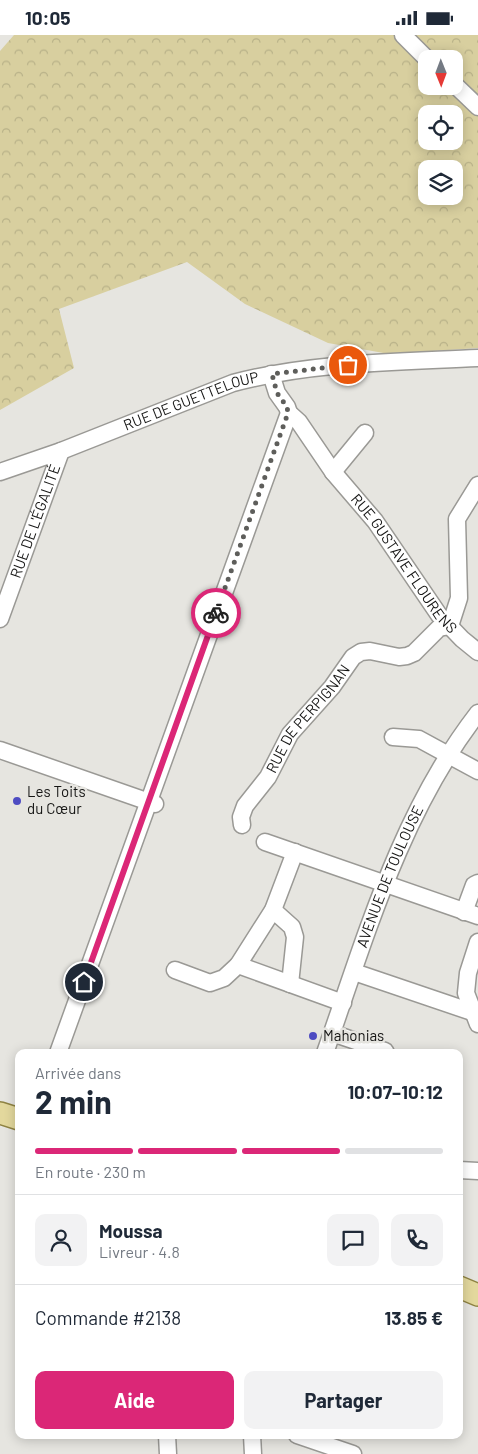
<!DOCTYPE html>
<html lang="fr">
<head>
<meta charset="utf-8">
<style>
  body { margin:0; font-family:Barlow,sans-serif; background:#f2f2f3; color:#1f2937; height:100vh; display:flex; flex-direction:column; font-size:19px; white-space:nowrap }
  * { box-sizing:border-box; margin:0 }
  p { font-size:16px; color:#747a83 }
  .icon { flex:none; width:28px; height:28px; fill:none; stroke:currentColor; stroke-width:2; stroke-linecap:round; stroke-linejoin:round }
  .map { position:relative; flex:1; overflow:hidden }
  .details { position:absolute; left:15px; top:1014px; width:448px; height:390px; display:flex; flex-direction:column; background:#fff; border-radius:10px; box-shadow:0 2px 12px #0003 }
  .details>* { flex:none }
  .needle { width:32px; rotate:179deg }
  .tools { position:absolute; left:418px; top:15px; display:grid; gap:10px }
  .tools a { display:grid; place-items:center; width:45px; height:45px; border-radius:10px; background:#fff; box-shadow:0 2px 12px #0003; font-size:25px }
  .pin { position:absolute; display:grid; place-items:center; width:42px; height:42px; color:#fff; margin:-21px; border:2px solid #fff; border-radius:50%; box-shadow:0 1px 5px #0007 }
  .courier { position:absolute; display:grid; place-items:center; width:50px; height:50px; margin:-25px; border:4px solid #db2777; border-radius:50%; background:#fff; color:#222; box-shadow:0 1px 6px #0007 }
  .summary em { font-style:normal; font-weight:700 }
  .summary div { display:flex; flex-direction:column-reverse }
  .summary { display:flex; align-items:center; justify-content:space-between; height:85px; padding:0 20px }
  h1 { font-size:32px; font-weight:700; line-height:38px }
  .bar { display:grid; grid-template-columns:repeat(4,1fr); gap:8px 5px; align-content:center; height:60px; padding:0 20px }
  .bar i { height:6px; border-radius:4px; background:#e0e1e3 }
  .bar .on { background:#db2777 }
  .bar p { grid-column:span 4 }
  .line { display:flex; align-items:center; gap:12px; padding:0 20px; border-top:1px solid #e0e1e3 }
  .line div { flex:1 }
  .round { display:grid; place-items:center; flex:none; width:52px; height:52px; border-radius:10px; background:#f2f2f3 }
  .action { display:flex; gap:10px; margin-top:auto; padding:10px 20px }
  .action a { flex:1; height:58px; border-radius:10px; background:#db2777; color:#fff; font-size:20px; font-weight:700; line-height:58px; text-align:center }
  .action a+a { background:#f2f2f3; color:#1f2937 }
  .status { display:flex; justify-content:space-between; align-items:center; height:35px; padding:0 25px; background:#fff; direction:ltr }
  .status svg { height:14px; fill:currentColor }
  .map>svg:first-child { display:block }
  .forest { fill:url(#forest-crowns); fill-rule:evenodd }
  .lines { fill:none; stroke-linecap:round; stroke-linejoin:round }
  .minor-casing { stroke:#9a9995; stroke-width:19 }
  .major-casing { stroke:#8f8343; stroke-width:24 }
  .minor { stroke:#fff; stroke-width:16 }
  .major { stroke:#e3d89d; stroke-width:21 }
  .done { stroke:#5e5e5b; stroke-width:5; stroke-dasharray:0 9 }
  .route { stroke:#db2777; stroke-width:6 }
  .poi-dot { fill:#4e4cc2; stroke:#e6e5e0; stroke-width:2 }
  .labels { text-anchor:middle; stroke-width:5; stroke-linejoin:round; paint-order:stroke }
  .street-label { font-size:15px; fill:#151514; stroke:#e6e5e0 }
  .poi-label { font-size:15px; fill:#151514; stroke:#e6e5e0; text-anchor:start }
</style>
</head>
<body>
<div class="status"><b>10:05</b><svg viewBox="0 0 49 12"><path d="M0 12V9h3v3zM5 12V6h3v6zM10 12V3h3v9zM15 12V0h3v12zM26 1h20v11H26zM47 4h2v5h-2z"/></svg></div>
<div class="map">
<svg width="478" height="1419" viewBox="0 0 478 1419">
  <defs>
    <pattern id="forest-crowns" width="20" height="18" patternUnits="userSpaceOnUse" patternTransform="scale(1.25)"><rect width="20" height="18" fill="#d8cf9f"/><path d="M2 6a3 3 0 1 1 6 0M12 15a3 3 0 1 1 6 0" fill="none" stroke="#b8b188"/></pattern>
  </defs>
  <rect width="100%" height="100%" fill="#e6e5e0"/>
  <path class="forest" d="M14,0H478V313L389,319L328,308L245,269L187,227L59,274L74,333L0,375V16ZM426,24H454V51H426ZM426,79H454V106H426ZM426,134H454V161H426Z"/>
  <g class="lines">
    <g class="minor-casing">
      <g id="minor">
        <path d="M403,0L427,24"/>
        <path d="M454,49L478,72"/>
        <path id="s1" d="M289,378L299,387L333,437L375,486L439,580L462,604L478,617"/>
        <path id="s2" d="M0,437L61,416L233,348C312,327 397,327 478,323"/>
        <path d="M333,437L365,398"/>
        <path id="s3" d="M0,584L61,416"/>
        <path d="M393,702L419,704L478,736"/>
        <path d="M0,715L155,769"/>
        <path id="s4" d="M242,790L241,782L245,771L268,742L290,699L332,652L353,622L361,617L370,616L399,622L407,621L414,618L439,593L450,591L459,563L457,484L478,450"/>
        <path d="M265,807L478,881"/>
        <path d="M273,875L292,892L295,902L290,949"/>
        <path d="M464,877L474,850L478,848"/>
        <path d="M478,907L468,938L466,958L478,989"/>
        <path d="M238,930L343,968"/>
        <path d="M175,935L210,948L224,943L238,930L273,875L295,817"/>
        <path d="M354,937L472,977"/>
        <path d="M332,998L385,1016L386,1018"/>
        <path d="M58,1018L289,378L287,372L277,358L271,339"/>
        <path id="s5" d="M325,1018C366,901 401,777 478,678"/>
        <path d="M459,1135L478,1136"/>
        <path d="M167,1400L168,1419"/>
        <path d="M252,1400L253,1419"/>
        <path d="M297,1400L353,1419"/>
      </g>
    </g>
    <g class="major-casing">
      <path id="major" d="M0,1078L19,1084
        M459,1252L478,1260"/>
    </g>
    <use href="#minor" class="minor"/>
    <use href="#major" class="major"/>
  </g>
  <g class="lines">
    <path class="done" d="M216,578L288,378L287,372L277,358L272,339L348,330"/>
    <path class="route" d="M84,947L216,578"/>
  </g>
  <g class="poi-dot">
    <circle cx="17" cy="766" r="5"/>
    <circle cx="313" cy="1001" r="5"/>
  </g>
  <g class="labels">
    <g class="street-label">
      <text dy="5" stroke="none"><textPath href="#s2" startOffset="204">RUE DE GUETTELOUP</textPath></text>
      <text dy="5" stroke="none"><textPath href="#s3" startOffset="104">RUE DE L'ÉGALITÉ</textPath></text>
      <text dy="5" stroke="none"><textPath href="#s1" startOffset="190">RUE GUSTAVE FLOURENS</textPath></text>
      <text dy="5" stroke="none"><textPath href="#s4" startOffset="128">RUE DE PERPIGNAN</textPath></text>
      <text dy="5" stroke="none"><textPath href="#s5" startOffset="188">AVENUE DE TOULOUSE</textPath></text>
    </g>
    <g class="poi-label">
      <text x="27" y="762">Les Toits<tspan x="27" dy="17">du Cœur</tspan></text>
      <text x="323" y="1006">Mahonias</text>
    </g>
  </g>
</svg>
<div class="tools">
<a><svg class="needle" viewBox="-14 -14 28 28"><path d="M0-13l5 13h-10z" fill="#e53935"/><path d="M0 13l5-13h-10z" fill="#747a83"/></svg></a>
<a><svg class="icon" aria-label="locate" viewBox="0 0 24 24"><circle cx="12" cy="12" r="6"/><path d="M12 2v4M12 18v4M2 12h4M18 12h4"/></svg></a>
<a><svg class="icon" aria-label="layers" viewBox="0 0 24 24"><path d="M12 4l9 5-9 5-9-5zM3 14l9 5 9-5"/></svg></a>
</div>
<div class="pin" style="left:348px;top:330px;background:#ea580c"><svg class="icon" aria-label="bag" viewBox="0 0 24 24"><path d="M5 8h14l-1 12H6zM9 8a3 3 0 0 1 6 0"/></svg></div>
<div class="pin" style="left:84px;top:947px;background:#1f2937"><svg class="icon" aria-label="home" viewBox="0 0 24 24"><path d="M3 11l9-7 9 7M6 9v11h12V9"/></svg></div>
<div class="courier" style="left:216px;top:578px"><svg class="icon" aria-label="bike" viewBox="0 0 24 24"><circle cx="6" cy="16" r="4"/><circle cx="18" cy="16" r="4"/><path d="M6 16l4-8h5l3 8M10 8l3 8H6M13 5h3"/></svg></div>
<section class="details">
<div class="summary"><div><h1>2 min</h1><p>Arrivée dans</p></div><em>10:07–10:12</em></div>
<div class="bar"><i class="on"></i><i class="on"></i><i class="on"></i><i></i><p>En route · 230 m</p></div>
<div class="line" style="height:90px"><a class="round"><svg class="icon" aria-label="person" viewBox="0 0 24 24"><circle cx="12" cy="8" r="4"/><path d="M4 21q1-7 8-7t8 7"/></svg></a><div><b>Moussa</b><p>Livreur · 4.8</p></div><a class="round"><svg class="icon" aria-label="chat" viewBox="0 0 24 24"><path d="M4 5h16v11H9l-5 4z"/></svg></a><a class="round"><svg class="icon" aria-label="phone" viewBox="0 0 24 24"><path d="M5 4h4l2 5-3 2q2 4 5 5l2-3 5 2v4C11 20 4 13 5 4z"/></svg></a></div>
<div class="line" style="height:65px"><div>Commande #2138</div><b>13.85 €</b></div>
<div class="action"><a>Aide</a><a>Partager</a></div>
</section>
</div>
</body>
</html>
